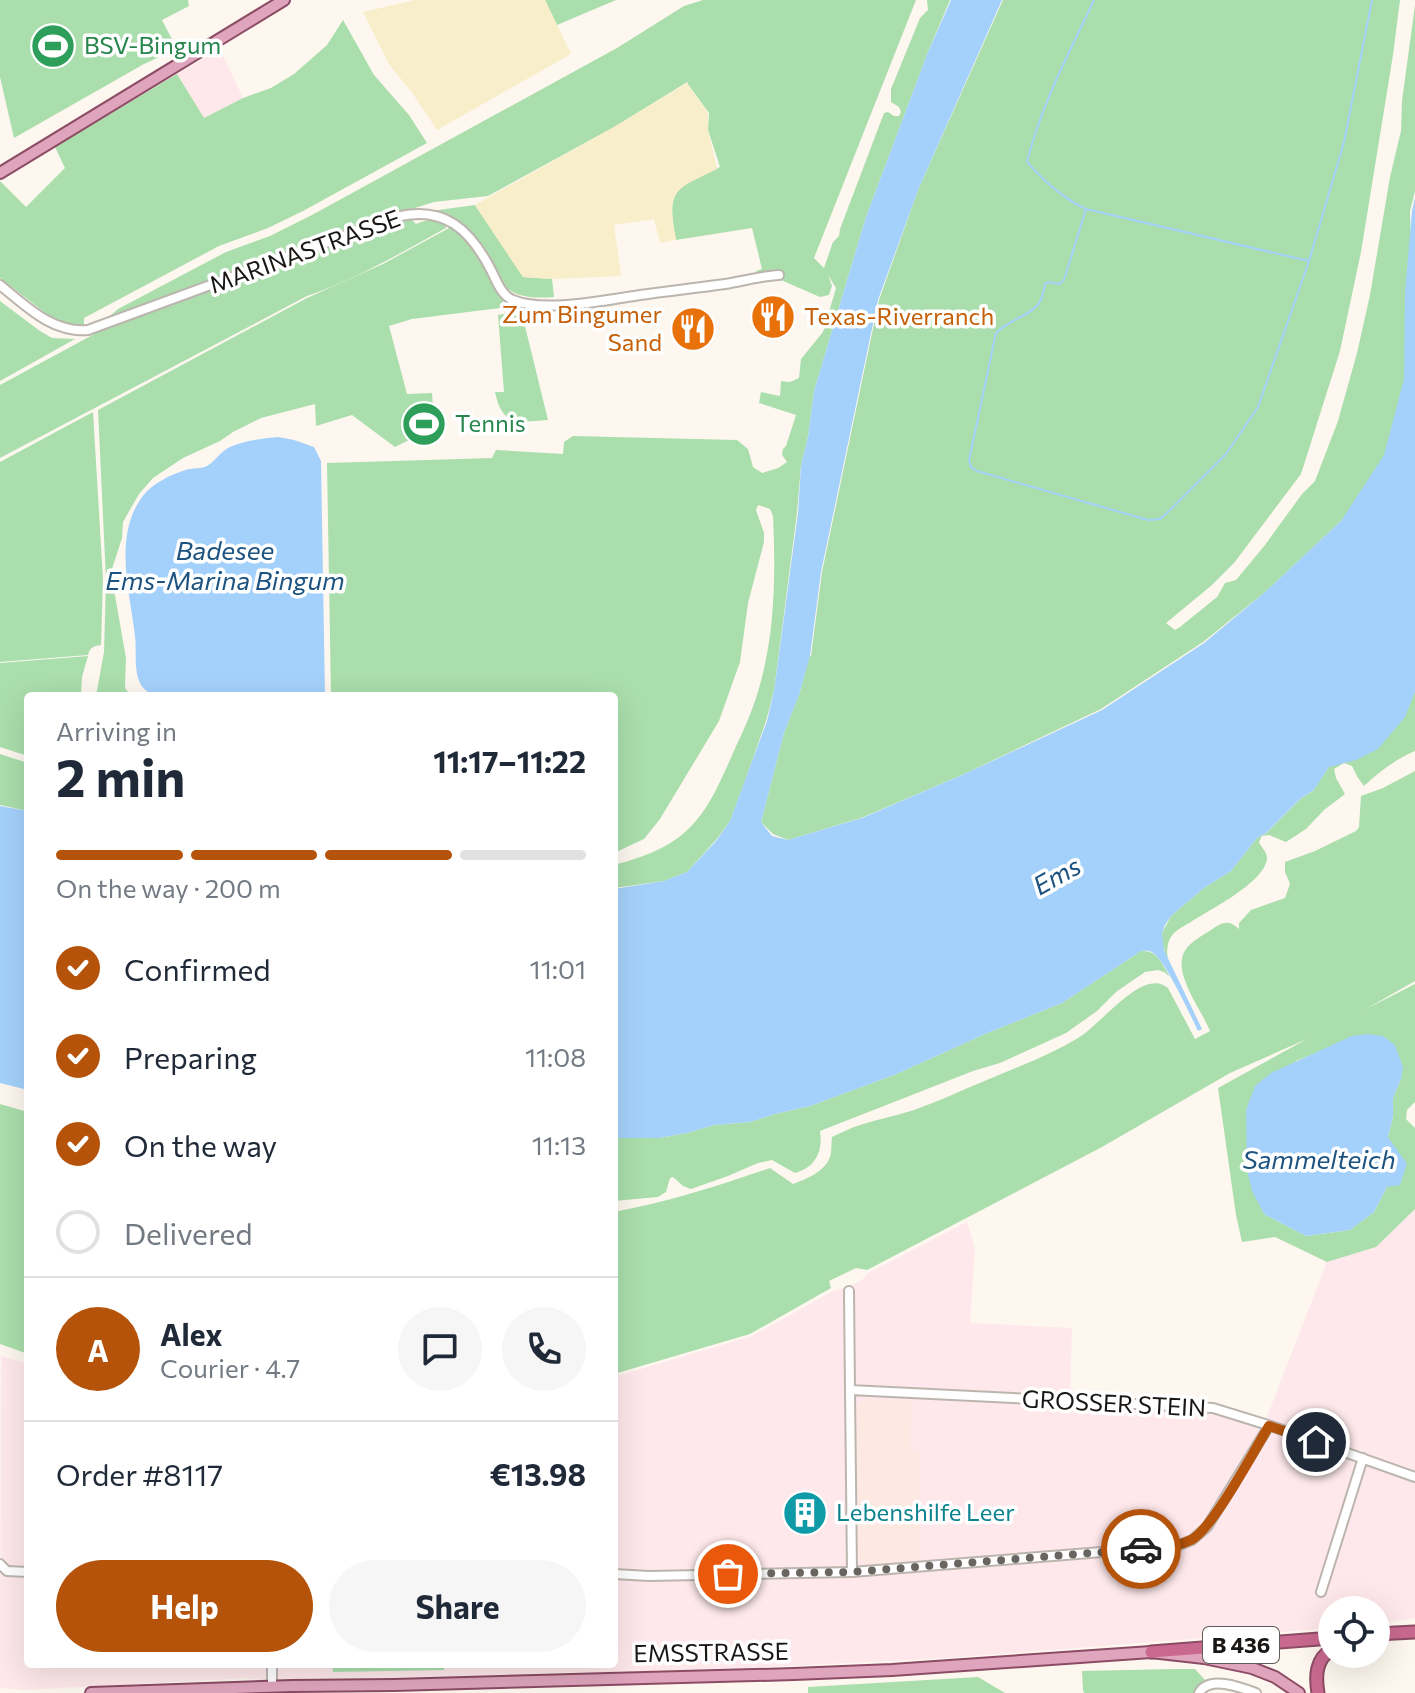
<!DOCTYPE html>
<html lang="en">
<head>
<meta charset="utf-8">
<style>
  body { margin:0; font-family:Commissioner,sans-serif; background:#f6f6f7; color:#1f2937; height:100vh; display:flex; flex-direction:column; font-size:30px; white-space:nowrap }
  * { box-sizing:border-box; margin:0 }
  p { font-size:26px; color:#747a83 }
  .icon { flex:none; width:44px; height:44px; fill:none; stroke:currentColor; stroke-width:2; stroke-linecap:round; stroke-linejoin:round }
  .map { position:relative; flex:1; overflow:hidden }
  .panel { position:absolute; left:24px; top:692px; width:594px; height:976px; display:flex; flex-direction:column; background:#fff; border-radius:8px; box-shadow:0 8px 32px #0002 }
  .panel>* { flex:none }
  .buttons { position:absolute; left:1318px; top:1596px; display:grid; gap:16px }
  .buttons a { display:grid; place-items:center; width:72px; height:72px; border-radius:50%; background:#fff; box-shadow:0 8px 32px #0002; font-size:40px }
  .pin { position:absolute; display:grid; place-items:center; width:68px; height:68px; color:#fff; margin:-34px; border:4px solid #fff; border-radius:50%; box-shadow:0 2px 8px #0007 }
  .courier { position:absolute; display:grid; place-items:center; width:80px; height:80px; margin:-40px; border:6px solid #b45309; border-radius:50%; background:#fff; color:#222; box-shadow:0 2px 10px #0007 }
  .summary em { font-style:normal; font-weight:700 }
  .summary div { display:flex; flex-direction:column-reverse }
  .summary { display:flex; align-items:center; justify-content:space-between; height:136px; padding:0 32px }
  h1 { font-size:52px; font-weight:700; line-height:60px }
  .bar { display:grid; grid-template-columns:repeat(4,1fr); gap:12px 8px; align-content:center; height:96px; padding:0 32px }
  .bar i { height:10px; border-radius:6px; background:#e0e1e3 }
  .bar .selected { background:#b45309 }
  .bar p { grid-column:span 4 }
  .line { display:flex; align-items:center; gap:20px; padding:0 32px; border-top:2px solid #e0e1e3 }
  .line div { flex:1 }
  .round { display:grid; place-items:center; flex:none; width:84px; height:84px; border-radius:42px; background:#f6f6f7 }
  ol { padding:0 32px; list-style:none }
  li { display:flex; align-items:center; gap:24px; height:88px }
  li p { margin-inline-start:auto }
  li .icon { padding:8px; border-radius:50%; background:#b45309; color:#fff; stroke-width:4 }
  li:last-child { color:#747a83 }
  li i { width:44px; height:44px; border:4px solid #e0e1e3; border-radius:50% }
  .cta { display:flex; gap:16px; margin-top:auto; padding:16px 32px }
  .cta a { flex:1; height:92px; border-radius:48px; background:#b45309; color:#fff; font-size:32px; font-weight:700; line-height:92px; text-align:center }
  .cta a+a { background:#f6f6f7; color:#1f2937 }
  .map>svg:first-child { display:block }
  .commercial { fill:#fee8eb }
  .education { fill:#fde9e2 }
  .green { fill:#aadeac; fill-rule:evenodd }
  .sand { fill:#f8eec9 }
  .water { fill:#a4d1fb }
  .lines { fill:none; stroke-linecap:round; stroke-linejoin:round }
  .stream { stroke:#a4d1fb; stroke-width:2 }
  .minor-casing { stroke:#bcb5ae; stroke-width:12 }
  .major-casing { stroke:#8b4c64; stroke-width:14 }
  .highway-casing { stroke:#8b4c64; stroke-width:15 }
  .minor { stroke:#fff; stroke-width:8 }
  .major { stroke:#dfa5bc; stroke-width:10 }
  .highway { stroke:#c9698f; stroke-width:11 }
  .done { stroke:#696561; stroke-width:8; stroke-dasharray:0 14.4 }
  .route { stroke:#b45309; stroke-width:10 }
  .labels { text-anchor:middle; stroke-width:7; stroke-linejoin:round; paint-order:stroke }
  .shield { fill:#fff; stroke:#5e5c5a; stroke-width:2 }
  .shield-label { font-size:22px; font-weight:bold; fill:#191614 }
  .leisure-label { font-size:24px; fill:#27864d; stroke:#fff; text-anchor:start }
  .street-label { font-size:24px; fill:#191614; stroke:#fff }
  .food-label { font-size:24px; fill:#c56008; stroke:#fff; text-anchor:end }
  .culture-label { font-size:24px; fill:#0d838f; stroke:#fff; text-anchor:start }
  .water-label { font-size:26px; font-style:italic; fill:#1d5380; stroke:#fff }
</style>
</head>
<body>
<div class="map">
<svg width="1415" height="1693" viewBox="0 0 1415 1693">
  <rect width="100%" height="100%" fill="#fef7ef"/>
  <path class="commercial" d="M220,49L243,98L204,118L177,74Z
    M1415,1209V1618L1376,1624V1610H1332V1628L948,1658L789,1666L683,1671L543,1673L437,1682L299,1686L247,1678L23,1690L0,1688L1,1356L28,1364V1664H614V1377L752,1336L833,1291L848,1287L862,1280L868,1273L967,1222L975,1249L970,1323L1072,1328L1070,1399L1214,1405L1265,1422L1327,1262L1376,1247Z"/>
  <path class="education" d="M865,1399L912,1401L910,1450L920,1451V1559L866,1564L861,1561L858,1553L857,1407L860,1402Z"/>
  <path class="green" d="M0,0H188L189,6L162,20L177,49L144,64L14,138L0,77Z
    M545,0H616L557,25Z
    M703,0H916L814,258L824,268L833,242L839,236L840,229L884,113L888,112L894,116H899L901,112L899,107L891,102V89L920,18L928,10L927,0H950L928,52L866,217L814,391L808,437L801,465L797,513L774,691L766,721L745,781L730,821L716,840L687,872L664,881L614,888V865C637,859 667,849 685,832C707,813 718,786 730,760C739,739 749,720 756,698C775,640 776,577 773,516L770,509L758,505L756,510L764,533V542L748,603L740,662L719,721L660,819L644,839L614,853V696H331L327,463L492,458L496,450L563,454L564,442L573,436L737,440L748,449L753,467L762,473L778,468L787,462L782,455L783,449L786,446L796,415L759,403L761,392L780,396L781,381L790,382L799,378L801,359L823,332L836,288L828,275L832,286L829,295L820,297L774,277L757,274L756,271L762,269L752,228L676,240C666,187 675,190 720,167L708,130L709,113L687,83L689,81L614,127L488,196L434,202L393,215L298,252L331,232L294,252L112,317L111,315L118,309L226,252L270,236L312,215L617,48L684,6Z
    M1003,0H1400L1393,55L1361,252L1340,351L1301,474L1234,563L1212,585L1166,623L1175,630L1180,627L1217,597L1225,583L1236,580L1265,545L1302,494L1315,481L1338,421L1357,353L1370,295L1390,177L1401,131L1402,101L1415,5V191L1410,211L1415,418L1391,456L1341,521L1264,593L1203,642L1101,709L962,775L861,818L788,840L773,834L761,822L784,733L800,692L809,657L811,656L822,572L879,300L918,190Z
    M343,20L374,75L409,115L427,143L303,211L268,228L219,246L84,318V325L75,326L57,322L0,278V181L26,207L65,168L55,147L177,74L204,118L243,98L271,88L294,74L327,45Z
    M475,205L523,277L552,279L554,297C538,298 520,299 507,288C499,282 495,270 491,261C478,236 458,219 431,211Z
    M411,219L416,224C429,219 432,219 445,224L446,228C401,253 356,279 307,296L0,458V385L98,332L403,220Z
    M451,227C478,242 489,274 504,300L500,308L412,319L389,326L407,394L432,393L435,436L415,437L395,447L352,415L316,426L315,404L261,418L233,432L220,441L183,458L153,478L139,494L123,522L122,538L112,569L113,584L126,658L125,688L131,696H96L104,652L106,580L98,410L307,298L383,264Z
    M0,301L40,331L52,338L75,339L0,381Z
    M509,313L523,318L548,420C519,422 502,427 495,392H504L498,315Z
    M93,412L103,579L101,645C94,646 90,647 88,655L0,662V462Z
    M88,656L82,677L81,696H28V756L0,747V663Z
    M1415,692V751C1396,759 1379,772 1364,786L1358,778L1352,766L1344,763L1334,769L1336,778L1345,794L1324,810L1306,829L1286,842L1269,835L1262,836L1259,842C1261,847 1267,852 1267,858C1266,882 1209,910 1191,922C1184,926 1175,930 1171,937C1166,945 1167,953 1168,962L1162,942V933L1171,916L1204,888L1231,871L1257,838L1265,834L1300,799L1313,791L1329,767L1413,696Z
    M0,754L28,763V811L0,805Z
    M1415,771V981L1366,1009L1415,984V1102L1407,1110L1406,1119L1415,1128V1209L1376,1247L1327,1262L1275,1237L1242,1242L1236,1215L1218,1088L1307,1039L1230,1073L1102,1147L867,1270L856,1268L829,1281L831,1288L750,1334L614,1374V1212C668,1202 718,1186 770,1168L793,1184C807,1179 825,1171 830,1157C832,1152 831,1143 832,1137C841,1133 850,1128 860,1125C878,1119 896,1116 914,1110C937,1102 960,1091 982,1082C1015,1068 1048,1056 1078,1038C1100,1026 1143,966 1168,988L1195,1039L1210,1031C1202,1010 1170,971 1186,949C1192,941 1203,935 1211,930C1222,922 1229,919 1239,929V923L1251,910L1285,898L1290,884L1285,872V862L1315,851L1356,831L1359,827L1361,796L1383,788ZM1323,1050L1401,1079L1393,1098V1117L1388,1137L1387,1187L1374,1212L1350,1230L1306,1236L1264,1214L1296,1061Z
    M1141,951C1158,950 1162,964 1170,977L1164,972L1158,970L1145,972L1116,992L1097,1011L1066,1033L1000,1063L973,1071L820,1131C823,1151 816,1167 795,1173L772,1160L758,1163L728,1176L691,1189L683,1186L673,1177L670,1178L666,1192L658,1197L614,1201V1138H659L687,1133L714,1125L750,1122L775,1114L810,1106L894,1075L985,1034L1062,1003Z
    M0,1104L28,1112V1354L0,1344Z
    M332,1664H445L444,1670L333,1672Z
    M1175,1669H1195L1205,1680L1194,1693H1084L1083,1690L1082,1671Z
    M978,1677L1005,1693H808V1687Z"/>
  <path class="sand" d="M415,0H545L571,54L437,130L413,94L389,64L363,12Z
    M687,83L708,113V130L717,169C673,191 666,188 676,240L660,243L654,219L614,225L621,276L552,279L523,277L475,205L614,127Z"/>
  <path class="water" d="M951,0H1002L918,190L878,300L821,572L810,656L799,695L784,733L761,822L772,836L788,840L862,818L962,775L1102,710L1204,643L1264,593L1341,521L1384,455L1404,379L1405,292L1412,211L1415,197V692L1405,717L1378,749L1356,760L1329,767L1314,790L1300,799L1265,834L1257,838L1231,871L1204,888L1171,916L1165,925L1162,933L1164,950L1202,1029L1198,1031C1191,1016 1165,960 1153,953C1149,950 1146,951 1141,951L1062,1003L985,1034L894,1075L810,1106L775,1114L750,1122L714,1125L687,1133L659,1138H614V889L664,881L687,872L716,841L730,821L767,721L774,691L798,513L801,465L808,437L814,391L866,217L928,52Z
    M278,437L294,440L314,447L321,461L325,696H162C153,694 146,693 141,685C133,670 137,652 135,636C130,592 113,537 142,497C152,483 172,474 189,469C195,468 200,469 207,466C214,462 218,455 225,450C235,442 265,438 278,437Z
    M0,806L28,811V1090L0,1083Z
    M1367,1034L1383,1036L1395,1045L1403,1067L1401,1079L1393,1098V1117L1388,1137L1407,1164L1400,1185L1387,1187L1374,1212L1350,1230L1306,1236L1264,1214L1252,1191L1247,1170L1246,1110L1255,1086L1271,1073L1352,1036Z"/>
  <g class="lines">
    <path class="stream" d="M1094,0C1069,53 1041,105 1027,162C1043,180 1064,199 1086,209L1309,261L1344,142L1372,0
      M1086,209L1064,280L1059,284L1049,282L1045,284C1044,290 1042,298 1039,303C1033,314 1007,321 996,333L969,460L971,467L977,471L1148,520L1160,519L1169,511L1226,454L1258,407L1309,261"/>
    <g class="minor-casing">
      <path id="minor" d="M0,285C26,306 52,333 88,330L396,217C445,205 471,230 492,272C497,282 502,296 513,300C544,313 607,300 640,295C668,291 697,288 725,284C743,281 761,276 779,275
        M849,1291L850,1390
        M0,1564L7,1571L28,1572
        M852,1572L850,1390L1213,1408L1271,1426L1415,1477
        M614,1574L649,1576L852,1572L1177,1546L1192,1540L1207,1527L1269,1426
        M1321,1592L1363,1458
        M272,1664V1686
        M1199,1693C1209,1675 1240,1687 1256,1693"/>
    </g>
    <g class="major-casing">
      <path id="major" d="M0,173L284,0
        M91,1693L292,1686L394,1685L794,1674L892,1670L1151,1652L1204,1658L1252,1668L1275,1677L1299,1693"/>
    </g>
    <g class="highway-casing">
      <path id="highway" d="M1376,1634L1415,1632
        M1151,1652L1332,1638
        M1318,1693C1315,1675 1316,1659 1332,1649"/>
    </g>
    <use href="#minor" class="minor"/>
    <use href="#major" class="major"/>
    <use href="#highway" class="highway"/>
  </g>
  <g class="lines">
    <path class="done" d="M728,1574L852,1572L1141,1549"/>
    <path class="route" d="M1141,1549C1158,1547 1175,1548 1191,1540C1212,1530 1255,1449 1269,1426L1316,1442"/>
  </g>
  <defs>
    <g id="stadium-disc" transform="scale(2.3)"><circle r="9.5" fill="#2e9e5b" stroke="#fff"/><path d="M0-5a6.5 5 0 1 0 0 10a6.5 5 0 1 0 0-10ZM-3.5-1.8h7v3.6h-7Z" fill="#fff"/></g>
    <g id="restaurant-disc" transform="scale(2.3)"><circle r="9.5" fill="#e8710a" stroke="#fff"/><path d="M-5-6h1v4h1v-4h1v4h1v-4h1v5L-1.5 .5V6h-2V.5L-5-1ZM5-6V6H3V1.5H1.5Q1.5-4 5-6Z" fill="#fff"/></g>
    <g id="building-disc" transform="scale(2.3)"><circle r="9.5" fill="#0f9aa8" stroke="#fff"/><path d="M-4-6H4V6H1V3H-1V6H-4ZM-2.5-4.3h1.7v1.8h-1.7ZM.8-4.3h1.7v1.8H.8ZM-2.5-1h1.7V.8h-1.7ZM.8-1h1.7V.8H.8Z" fill="#fff"/></g>
  </defs>
  <g fill-rule="evenodd">
    <use href="#stadium-disc" x="53" y="46"/>
    <use href="#restaurant-disc" x="773" y="317"/>
    <use href="#restaurant-disc" x="693" y="329"/>
    <use href="#stadium-disc" x="424" y="424"/>
    <use href="#building-disc" x="805" y="1513"/>
  </g>
  <g class="labels">
    <rect class="shield" x="1203" y="1627" width="76" height="36" rx="6"/>
    <g class="shield-label">
      <text x="1241" y="1653">B 436</text>
    </g>
    <g class="leisure-label">
      <text x="84" y="54">BSV-Bingum</text>
      <text x="455" y="432">Tennis</text>
    </g>
    <g class="street-label">
      <text transform="translate(305 252) rotate(-20)" y="8">MARINASTRASSE</text>
      <text transform="translate(1114 1404) rotate(3)" y="8">GROSSER STEIN</text>
      <text transform="translate(711 1653) rotate(-1)" y="8">EMSSTRASSE</text>
    </g>
    <g class="food-label">
      <text x="662" y="323">Zum Bingumer<tspan x="662" dy="28">Sand</tspan></text>
      <text x="804" y="325" text-anchor="start">Texas-Riverranch</text>
    </g>
    <g class="culture-label">
      <text x="836" y="1521">Lebenshilfe Leer</text>
    </g>
    <g class="water-label">
      <text x="225" y="560">Badesee<tspan x="225" dy="30">Ems-Marina Bingum</tspan></text>
      <text transform="translate(1057 876) rotate(-29)" y="9">Ems</text>
      <text x="1319" y="1169">Sammelteich</text>
    </g>
  </g>
</svg>
<div class="buttons">
<a><svg class="icon" aria-label="locate" viewBox="0 0 24 24"><circle cx="12" cy="12" r="6"/><path d="M12 2v4M12 18v4M2 12h4M18 12h4"/></svg></a>
</div>
<div class="pin" style="left:728px;top:1574px;background:#ea580c"><svg class="icon" aria-label="bag" viewBox="0 0 24 24"><path d="M5 8h14l-1 12H6zM9 8a3 3 0 0 1 6 0"/></svg></div>
<div class="pin" style="left:1316px;top:1442px;background:#1f2937"><svg class="icon" aria-label="home" viewBox="0 0 24 24"><path d="M3 11l9-7 9 7M6 9v11h12V9"/></svg></div>
<div class="courier" style="left:1141px;top:1549px"><svg class="icon" aria-label="car" viewBox="0 0 24 24"><path d="M5 17H2v-5l4-1 3-4h7l3 4 3 1v5h-3M9 17h6M6 11h13"/><circle cx="7" cy="17" r="2"/><circle cx="17" cy="17" r="2"/></svg></div>
<section class="panel">
<div class="summary"><div><h1>2 min</h1><p>Arriving in</p></div><em>11:17–11:22</em></div>
<div class="bar"><i class="selected"></i><i class="selected"></i><i class="selected"></i><i></i><p>On the way · 200 m</p></div>
<ol>
<li><svg class="icon" aria-label="check" viewBox="0 0 24 24"><path d="M5 12l5 5 9-10"/></svg>Confirmed<p>11:01</p></li>
<li><svg class="icon" aria-label="check" viewBox="0 0 24 24"><path d="M5 12l5 5 9-10"/></svg>Preparing<p>11:08</p></li>
<li><svg class="icon" aria-label="check" viewBox="0 0 24 24"><path d="M5 12l5 5 9-10"/></svg>On the way<p>11:13</p></li>
<li><i></i>Delivered</li>
</ol>
<div class="line" style="height:144px"><b class="round" style="background:#b45309;color:#fff">A</b><div><b>Alex</b><p>Courier · 4.7</p></div><a class="round"><svg class="icon" aria-label="chat" viewBox="0 0 24 24"><path d="M4 5h16v11H9l-5 4z"/></svg></a><a class="round"><svg class="icon" aria-label="phone" viewBox="0 0 24 24"><path d="M5 4h4l2 5-3 2q2 4 5 5l2-3 5 2v4C11 20 4 13 5 4z"/></svg></a></div>
<div class="line" style="height:104px"><div>Order #8117</div><b>€13.98</b></div>
<div class="cta"><a>Help</a><a>Share</a></div>
</section>
</div>
</body>
</html>
